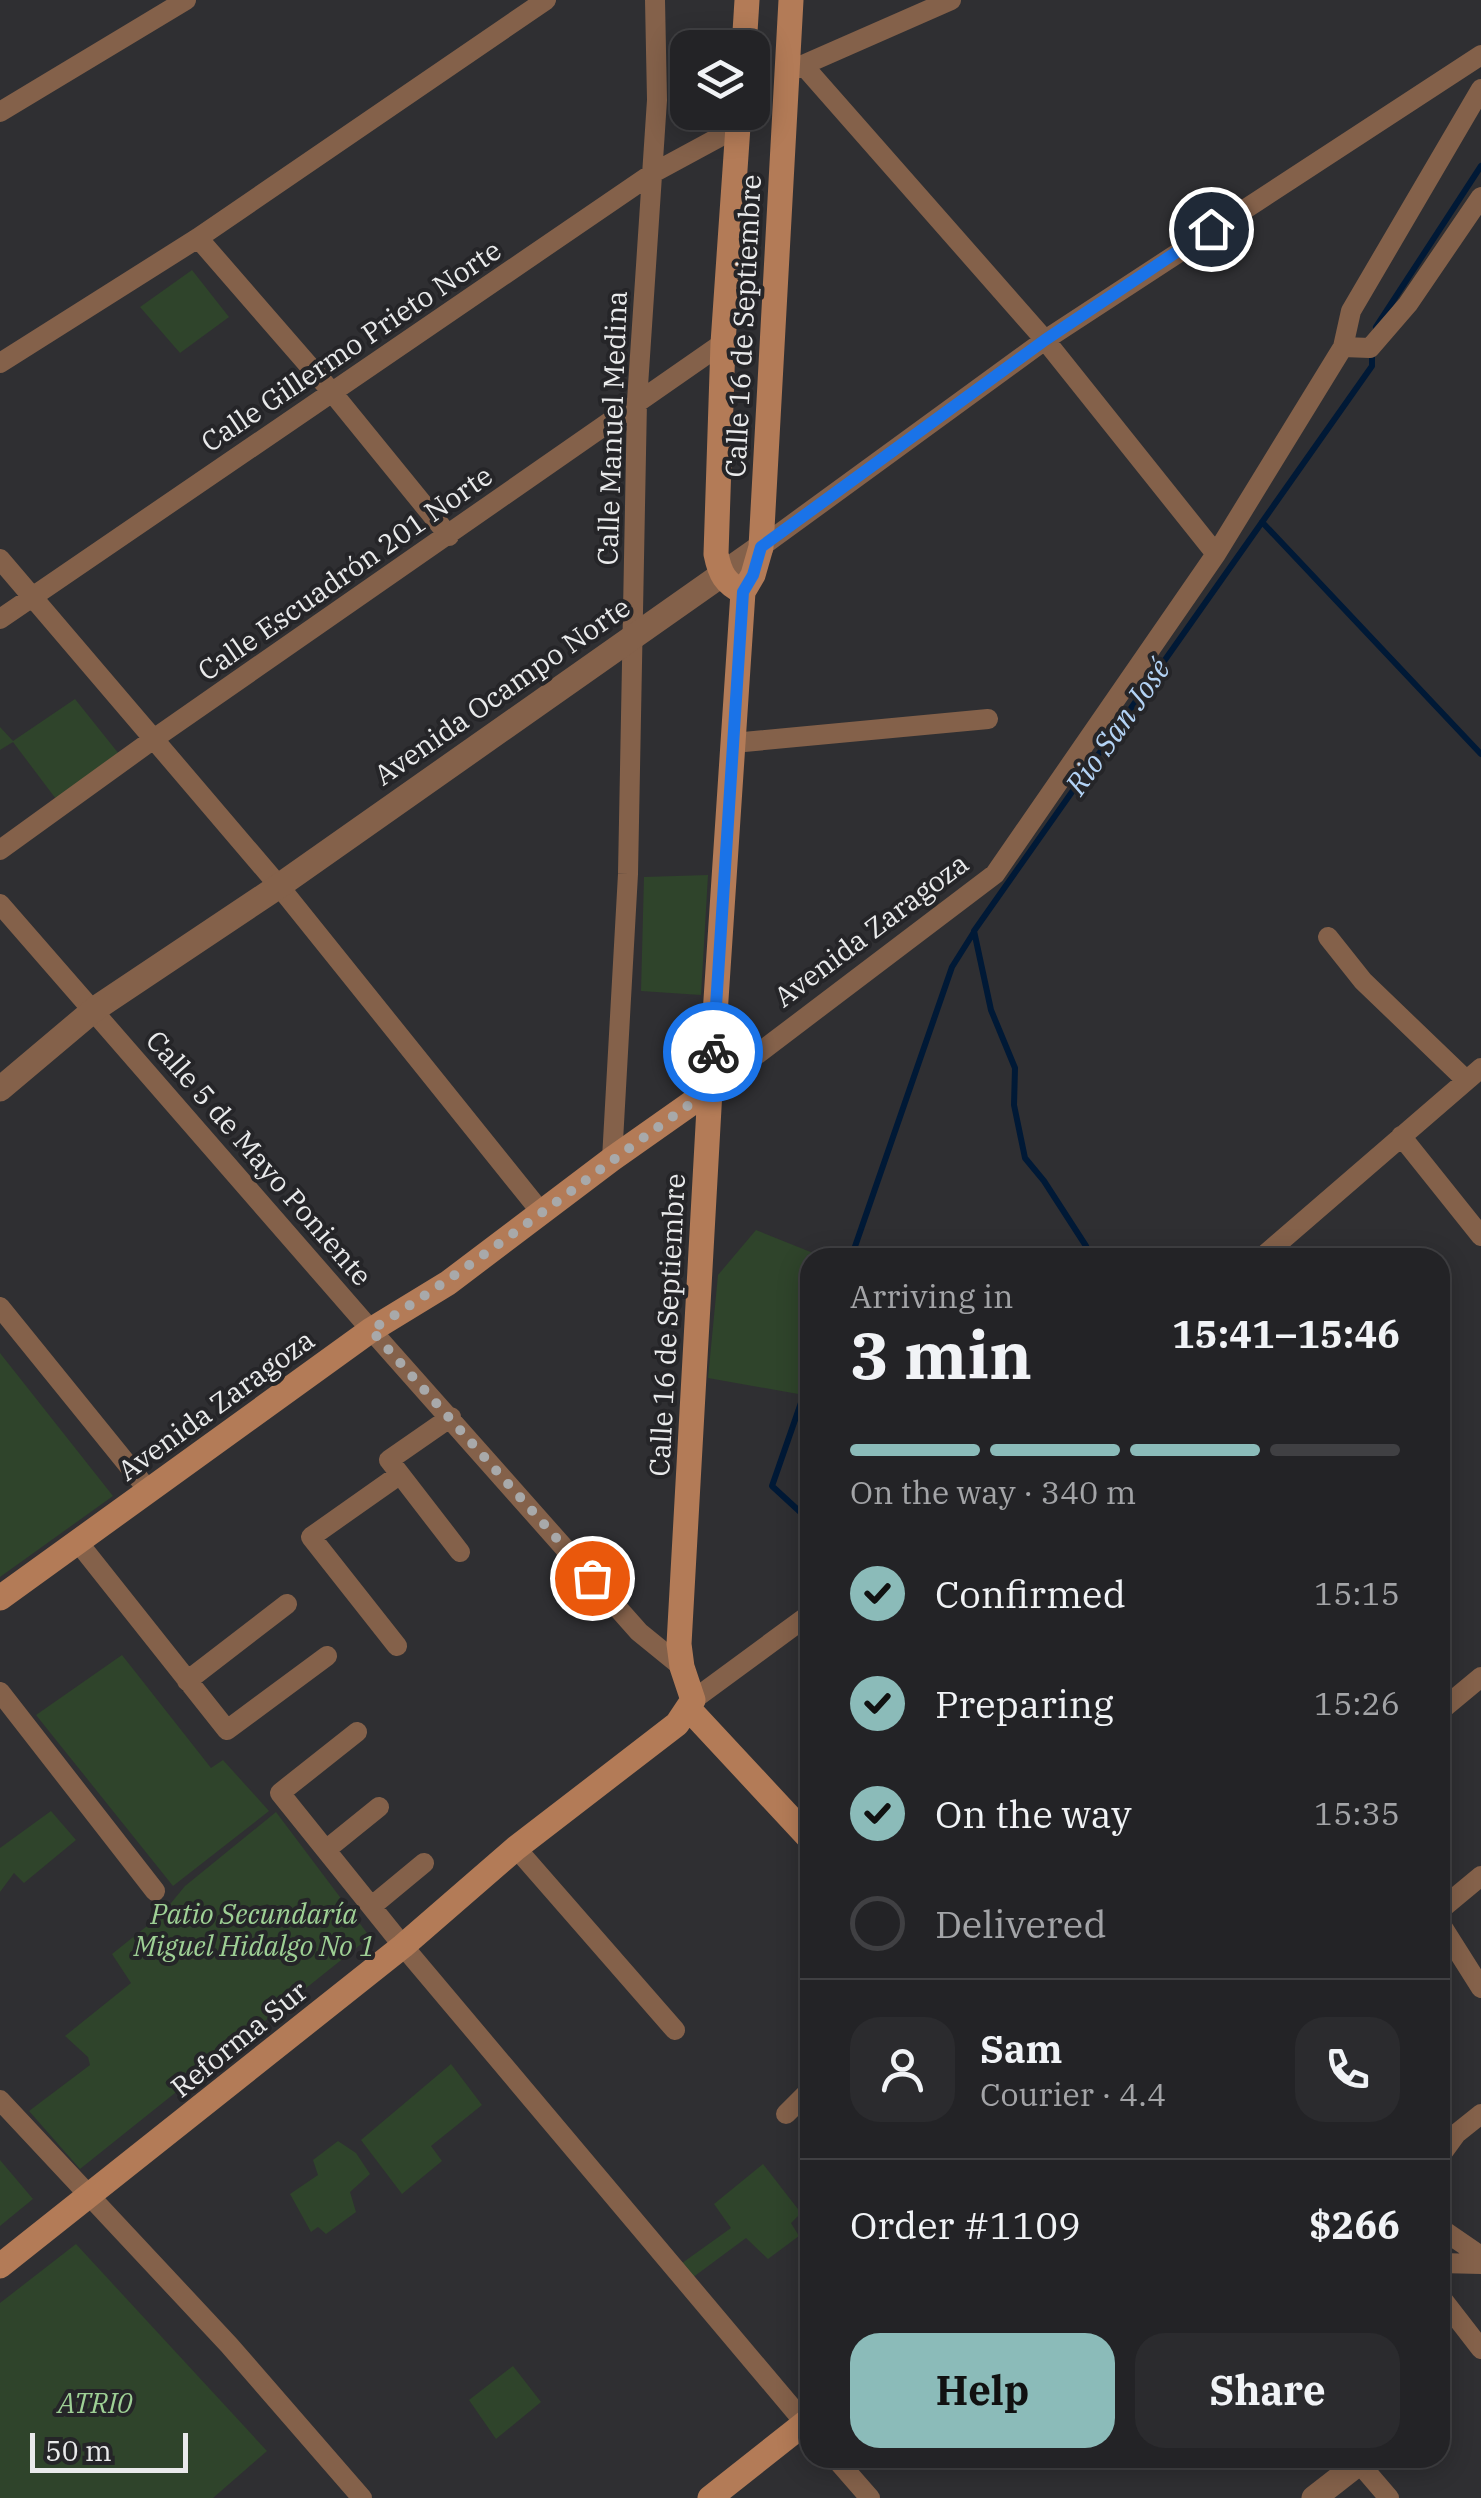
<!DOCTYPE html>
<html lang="en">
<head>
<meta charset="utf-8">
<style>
  body { margin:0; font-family:"IBM Plex Serif",serif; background:#2b2b2e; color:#f1f3f6; height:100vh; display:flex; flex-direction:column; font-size:38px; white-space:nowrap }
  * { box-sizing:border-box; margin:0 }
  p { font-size:32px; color:#a3a4a7 }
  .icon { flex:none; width:55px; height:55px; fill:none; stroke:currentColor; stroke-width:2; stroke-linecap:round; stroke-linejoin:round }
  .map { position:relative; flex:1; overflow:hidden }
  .sheet { position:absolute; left:800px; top:1248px; width:650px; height:1220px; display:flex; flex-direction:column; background:#232326; border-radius:30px; box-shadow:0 5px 25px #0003,0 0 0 2px #404043 }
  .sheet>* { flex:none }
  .fabs { position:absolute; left:670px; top:30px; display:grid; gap:20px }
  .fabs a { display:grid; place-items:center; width:100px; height:100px; border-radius:20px; background:#232326; box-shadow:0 5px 25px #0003,0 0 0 2px #404043; font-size:50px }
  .scale { position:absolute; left:30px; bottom:25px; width:158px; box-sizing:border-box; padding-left:10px; border:5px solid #e9eaeb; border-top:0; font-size:28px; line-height:35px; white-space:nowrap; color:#e9eaeb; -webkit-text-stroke:8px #252528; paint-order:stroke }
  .pin { position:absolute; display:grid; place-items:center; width:85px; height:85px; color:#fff; margin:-42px; border:5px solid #fff; border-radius:50%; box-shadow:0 2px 10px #0007 }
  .courier { position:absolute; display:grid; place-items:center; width:100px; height:100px; margin:-50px; border:8px solid #1a73e8; border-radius:50%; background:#fff; color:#222; box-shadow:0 2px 12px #0007 }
  .summary em { font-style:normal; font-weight:800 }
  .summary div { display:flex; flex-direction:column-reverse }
  .summary { display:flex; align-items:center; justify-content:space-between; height:170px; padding:0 50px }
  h1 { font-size:65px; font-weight:800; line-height:75px }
  .bar { display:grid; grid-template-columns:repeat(4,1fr); gap:15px 10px; align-content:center; height:120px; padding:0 50px }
  .bar i { height:12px; border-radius:8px; background:#404043 }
  .bar .selected { background:#8bbbb9 }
  .bar p { grid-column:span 4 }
  .line { display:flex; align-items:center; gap:25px; padding:0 50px; border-top:2px solid #404043 }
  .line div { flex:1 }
  .round { display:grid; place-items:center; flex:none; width:105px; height:105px; border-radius:30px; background:#2b2b2e }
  ol { padding:0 50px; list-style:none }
  li { display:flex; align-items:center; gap:30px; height:110px }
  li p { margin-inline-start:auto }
  li .icon { padding:10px; border-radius:50%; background:#8bbbb9; color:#111; stroke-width:4 }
  li:last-child { color:#a3a4a7 }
  li i { width:55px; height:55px; border:5px solid #404043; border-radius:50% }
  .primary-button { display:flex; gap:20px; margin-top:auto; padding:20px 50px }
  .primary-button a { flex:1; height:115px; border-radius:30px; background:#8bbbb9; color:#111; font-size:40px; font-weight:800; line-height:115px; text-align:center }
  .primary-button a+a { background:#2b2b2e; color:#f1f3f6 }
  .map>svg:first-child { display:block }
  .green { fill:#2f442b }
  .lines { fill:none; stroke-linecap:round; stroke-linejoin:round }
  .stream { stroke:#001936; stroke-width:6 }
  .minor { stroke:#84614a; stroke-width:20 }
  .tertiary { stroke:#84614a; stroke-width:25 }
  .secondary { stroke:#b37b57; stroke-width:25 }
  .done { stroke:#a8a9aa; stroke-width:10; stroke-dasharray:0 18 }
  .route { stroke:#1a73e8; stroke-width:12 }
  .labels { text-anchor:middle; stroke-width:8; stroke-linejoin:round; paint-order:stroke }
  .street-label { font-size:28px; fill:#e9eaeb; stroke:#252528 }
  .park-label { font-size:28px; font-style:italic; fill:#9ed095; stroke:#252528 }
  .water-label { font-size:30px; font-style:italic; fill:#b3d3f5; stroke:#252528 }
</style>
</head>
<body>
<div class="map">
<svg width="1481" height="2498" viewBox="0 0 1481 2498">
  <rect width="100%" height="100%" fill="#2f2f32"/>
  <path class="green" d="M192,270L229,317L180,353L140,307Z
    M75,699L123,759L59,803L13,742L0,750V727L13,741Z
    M708,875L701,995L641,991L644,877Z
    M756,1230L823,1257L810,1258V1376L804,1395L708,1378L718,1275Z
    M0,1353L113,1496L0,1577Z
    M122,1655L211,1768L223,1760L269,1811L173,1886L36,1715Z
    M51,1811L76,1840L24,1883L14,1873L0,1892V1848Z
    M276,1812L370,1937L80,2169L29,2111L90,2065L88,2057L65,2036L131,1983L112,1954L162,1914L185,1886Z
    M451,2064L482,2105L431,2146L442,2161L402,2194L361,2140Z
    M338,2141L356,2153L370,2174L350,2192L356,2212L326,2234L318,2227L311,2232L290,2194L318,2175L313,2160Z
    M0,2160L33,2199L0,2226Z
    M763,2164L801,2213L791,2223L799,2236L768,2259L746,2238L688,2281L678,2266L731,2228L714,2204Z
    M76,2244L267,2451L213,2498H0V2303Z
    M513,2366L541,2402L496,2439L469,2400Z"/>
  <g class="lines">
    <path class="stream" d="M1376,327L1481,166
      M1262,522L1481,754
      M851,1258L952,967L974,932
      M1090,1258L1086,1246L1044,1181L1025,1158L1014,1105L1015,1068L991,1010L974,931L1372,366V352
      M810,1377L772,1486L810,1521"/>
    <path class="minor" d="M803,65L1045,340L1216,554
      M794,69L951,0
      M0,112L186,0
      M198,238L331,391L449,536
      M1343,347L1351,311L1481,89
      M0,363L198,238L546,0
      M761,547L1045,340L1481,55
      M0,559L279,886L541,1212
      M0,619L653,173L738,127
      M733,743L988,719
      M0,850L155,738L723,343
      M0,904L371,1330L639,1632L682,1667
      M1328,937L1363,981L1466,1080
      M710,1090L995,874L1216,554L1343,347L1370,348L1408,304L1481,197
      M1401,1136L1481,1236
      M612,1159L628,874L637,401L657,100L655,0
      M1261,1258L1481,1068
      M0,1307L149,1491
      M451,1417L389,1460L460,1552
      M77,1541L227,1730L327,1656
      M397,1646L311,1537L399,1475
      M187,1681L287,1604
      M0,1692L155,1891
      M693,1700L810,1614
      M1440,1711L1481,1677
      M357,1732L280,1793L403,1946L810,2429
      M516,1848L675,2030
      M327,1849L379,1807
      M372,1906L424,1863
      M1440,1910L1481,1876
      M1440,1923L1481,1988
      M0,2100L229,2345L362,2498
      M786,2114L810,2090
      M1440,2156L1456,2134L1481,2114
      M1440,2228L1481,2256
      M1440,2263L1481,2264
      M1440,2296L1481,2349
      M835,2458L870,2498
      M1359,2463L1389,2498"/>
    <path class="tertiary" d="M0,1089L95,1009L279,886L761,547
      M1314,2498L1359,2463L1355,2458"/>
    <path class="secondary" d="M744,48L747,0
      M739,112L723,343L716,554C720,574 725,583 743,592
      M0,1598L371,1330L448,1283L612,1159L710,1090
      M689,1709L810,1839
      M0,2266L403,1946L516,1848L677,1724L693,1700L682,1667L679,1644L710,1090L743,592L753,575L761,547L791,0
      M710,2498L810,2419"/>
  </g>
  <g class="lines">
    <path class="done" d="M592,1578L371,1330C489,1257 597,1169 710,1090L713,1052"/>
    <path class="route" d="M713,1052L743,592L753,575L761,547L1045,340L1211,229"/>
  </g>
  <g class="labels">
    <g class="street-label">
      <text transform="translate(743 326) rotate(-87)" y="10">Calle 16 de Septiembre</text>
      <text transform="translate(351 346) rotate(-34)" y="10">Calle Gillermo Prieto Norte</text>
      <text transform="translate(612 428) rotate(-88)" y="10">Calle Manuel Medina</text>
      <text transform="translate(345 573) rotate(-35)" y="10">Calle Escuadrón 201 Norte</text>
      <text transform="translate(502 691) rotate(-35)" y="10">Avenida Ocampo Norte</text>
      <text transform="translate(871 930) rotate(-37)" y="10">Avenida Zaragoza</text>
      <text transform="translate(259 1158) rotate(49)" y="10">Calle 5 de Mayo Poniente</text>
      <text transform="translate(667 1325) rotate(-87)" y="10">Calle 16 de Septiembre</text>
      <text transform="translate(216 1405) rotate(-36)" y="10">Avenida Zaragoza</text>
      <text transform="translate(239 2039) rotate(-39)" y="10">Reforma Sur</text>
    </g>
    <g class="park-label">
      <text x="254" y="1924">Patio Secundaría<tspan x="254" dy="32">Miguel Hidalgo No 1</tspan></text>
      <text x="95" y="2413">ATRI0</text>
    </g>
    <g class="water-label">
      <text transform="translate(1118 727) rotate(-55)" y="10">Rio San José</text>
    </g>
  </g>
</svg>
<div class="fabs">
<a><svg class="icon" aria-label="layers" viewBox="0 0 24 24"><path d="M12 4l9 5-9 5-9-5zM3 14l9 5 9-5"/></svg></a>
</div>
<div class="scale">50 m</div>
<div class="pin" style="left:592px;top:1578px;background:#ea580c"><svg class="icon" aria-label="bag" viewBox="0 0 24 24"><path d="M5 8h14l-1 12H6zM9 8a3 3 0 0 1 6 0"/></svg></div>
<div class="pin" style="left:1211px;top:229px;background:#1f2937"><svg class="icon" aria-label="home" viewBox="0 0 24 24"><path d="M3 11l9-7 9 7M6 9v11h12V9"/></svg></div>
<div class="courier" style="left:713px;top:1052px"><svg class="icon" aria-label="bike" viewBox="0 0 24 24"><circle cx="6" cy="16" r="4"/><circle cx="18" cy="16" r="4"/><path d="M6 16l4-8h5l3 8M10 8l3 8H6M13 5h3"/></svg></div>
<section class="sheet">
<div class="summary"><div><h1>3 min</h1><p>Arriving in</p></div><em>15:41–15:46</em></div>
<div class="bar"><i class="selected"></i><i class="selected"></i><i class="selected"></i><i></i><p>On the way · 340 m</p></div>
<ol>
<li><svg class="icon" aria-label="check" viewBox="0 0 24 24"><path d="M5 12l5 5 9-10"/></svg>Confirmed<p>15:15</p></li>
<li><svg class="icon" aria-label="check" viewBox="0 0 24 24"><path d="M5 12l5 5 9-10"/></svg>Preparing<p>15:26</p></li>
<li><svg class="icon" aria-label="check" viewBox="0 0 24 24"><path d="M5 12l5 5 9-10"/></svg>On the way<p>15:35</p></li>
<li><i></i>Delivered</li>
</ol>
<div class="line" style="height:180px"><a class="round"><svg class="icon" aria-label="person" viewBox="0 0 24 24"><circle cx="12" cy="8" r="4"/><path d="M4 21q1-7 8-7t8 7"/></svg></a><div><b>Sam</b><p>Courier · 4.4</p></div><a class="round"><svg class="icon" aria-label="phone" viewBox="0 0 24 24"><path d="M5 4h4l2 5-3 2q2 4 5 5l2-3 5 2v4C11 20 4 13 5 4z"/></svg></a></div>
<div class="line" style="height:130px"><div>Order #1109</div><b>$266</b></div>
<div class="primary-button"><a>Help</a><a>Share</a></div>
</section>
</div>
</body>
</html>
